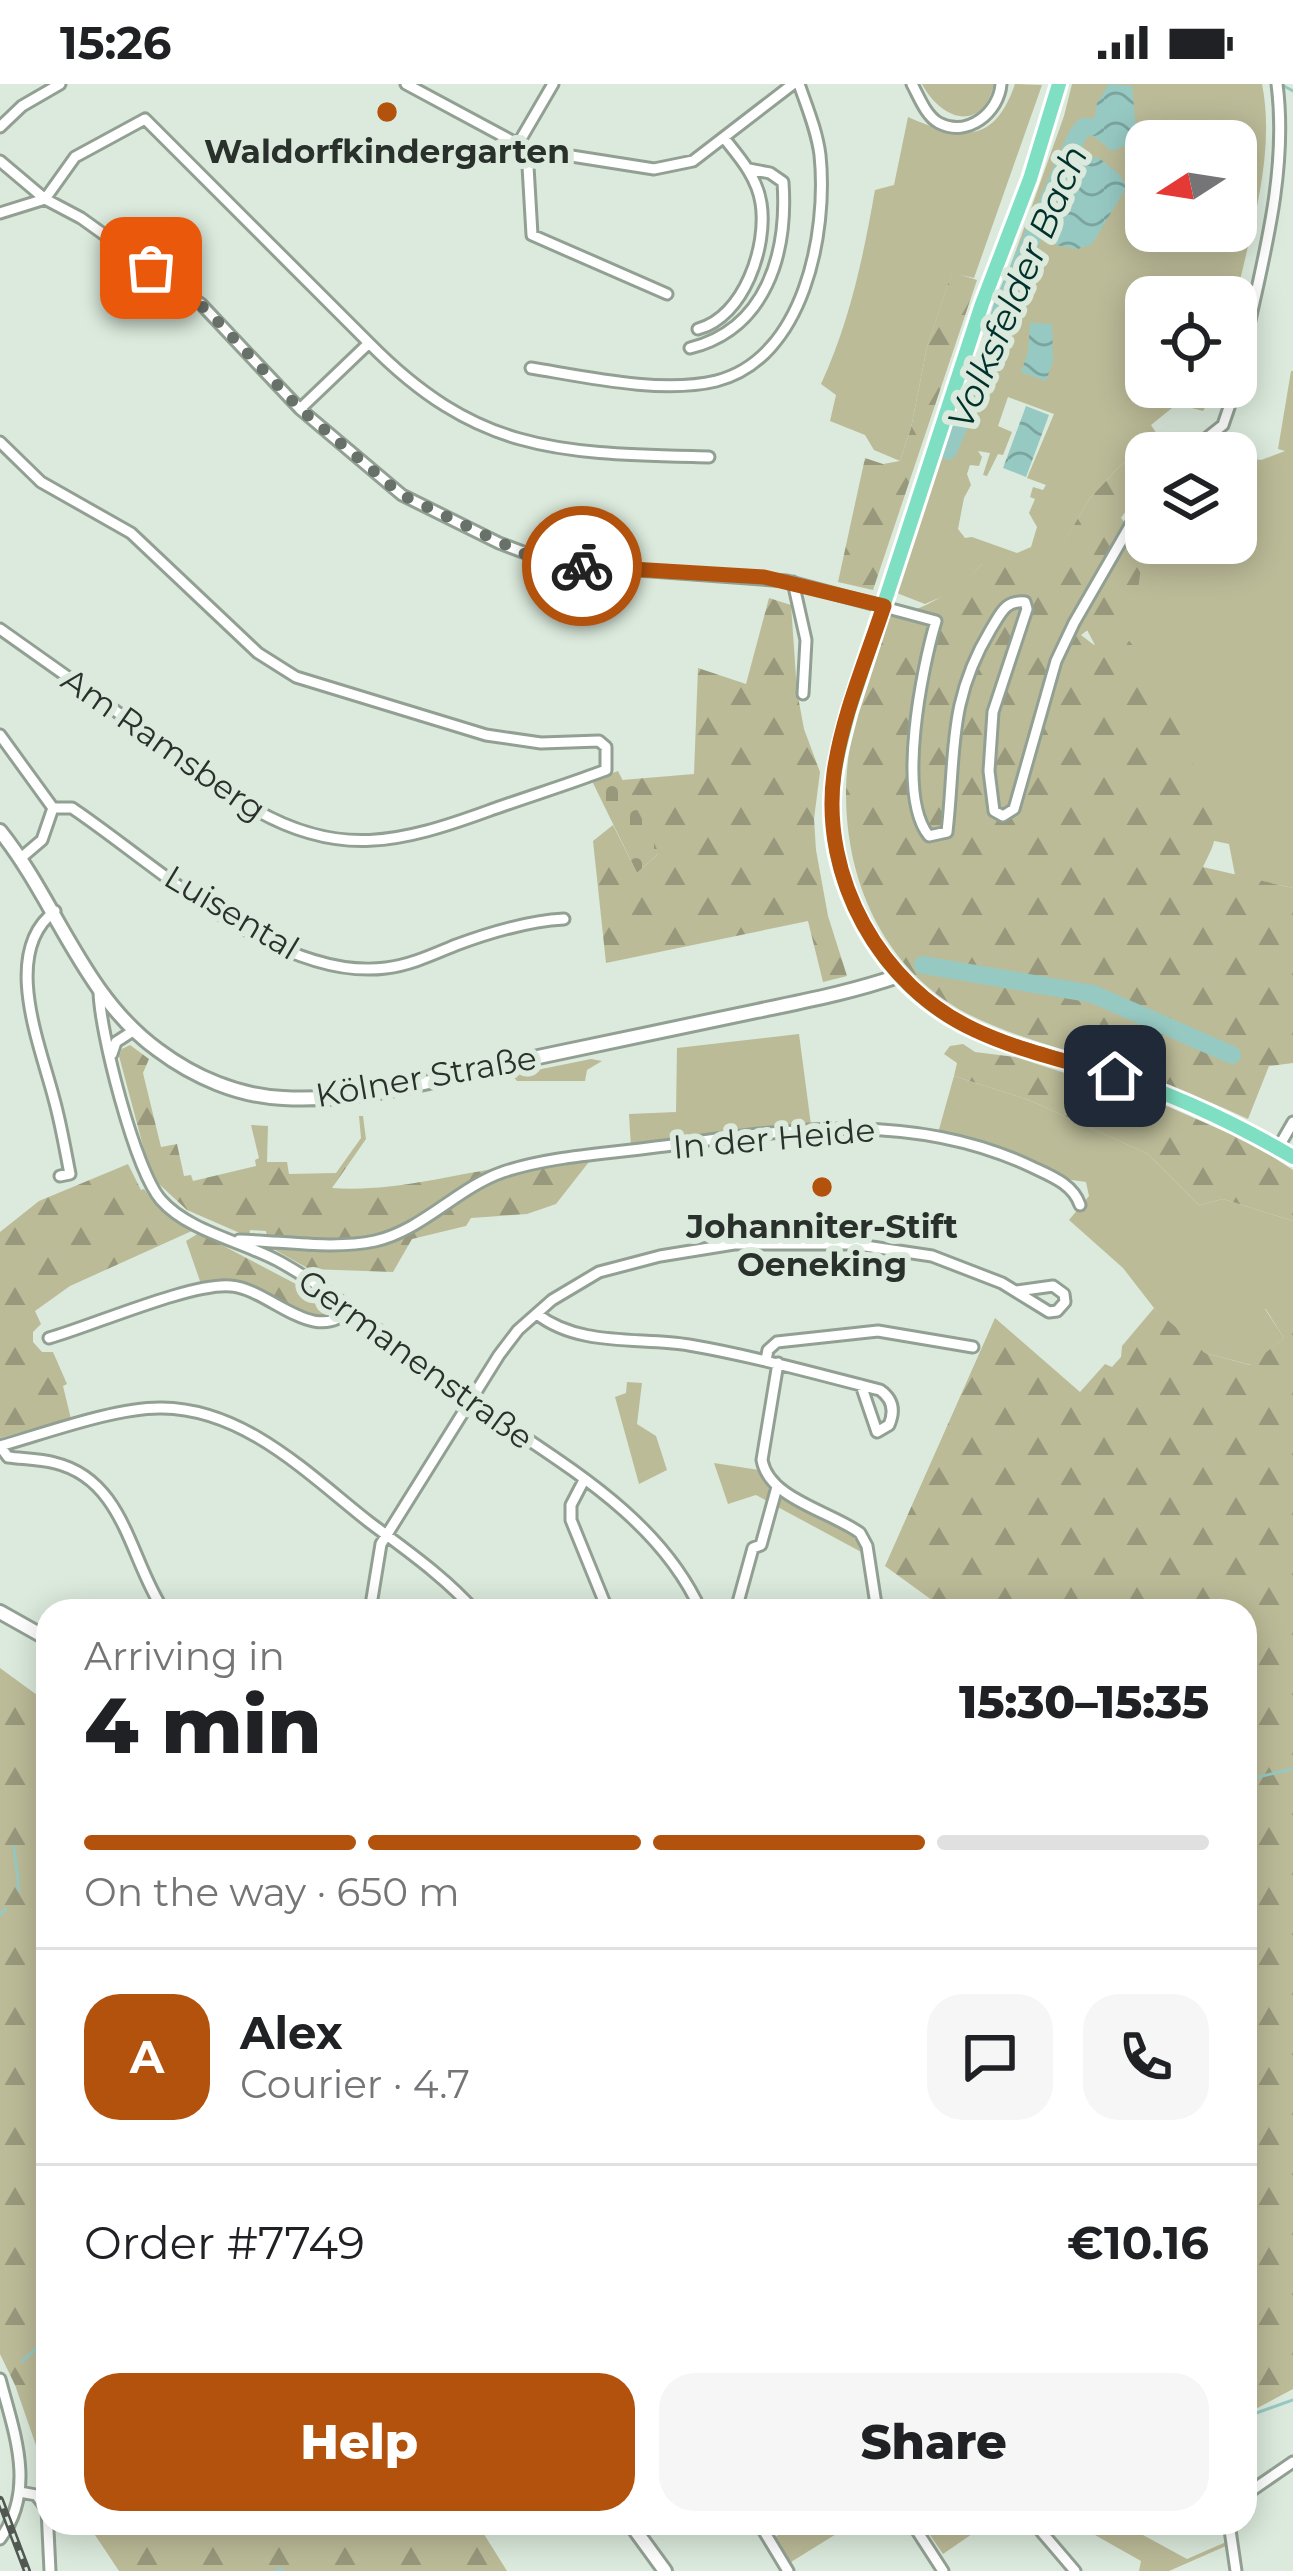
<!DOCTYPE html>
<html lang="en">
<head>
<meta charset="utf-8">
<style>
  body { margin:0; font-family:Montserrat,sans-serif; background:#f6f6f6; color:#202124; height:100vh; display:flex; flex-direction:column; font-size:45px; white-space:nowrap }
  * { box-sizing:border-box; margin:0 }
  p { font-size:39px; color:#757577 }
  .icon { flex:none; width:66px; height:66px; fill:none; stroke:currentColor; stroke-width:2; stroke-linecap:round; stroke-linejoin:round }
  .map { position:relative; flex:1; overflow:hidden }
  .panel { position:absolute; left:36px; top:1515px; width:1221px; height:936px; display:flex; flex-direction:column; background:#fff; border-radius:36px; box-shadow:0 6px 30px #0003 }
  .panel>* { flex:none }
  .needle { width:78px; rotate:258deg }
  .tools { position:absolute; left:1125px; top:36px; display:grid; gap:24px }
  .tools a { display:grid; place-items:center; width:132px; height:132px; border-radius:24px; background:#fff; box-shadow:0 6px 30px #0003; font-size:60px }
  .pin { position:absolute; display:grid; place-items:center; width:102px; height:102px; color:#fff; margin:-51px; border-radius:24px; box-shadow:0 6px 18px #0006 }
  .courier { position:absolute; display:grid; place-items:center; width:120px; height:120px; margin:-60px; border:9px solid #b2520c; border-radius:50%; background:#fff; color:#222; box-shadow:0 3px 15px #0007 }
  .summary em { font-style:normal; font-weight:800 }
  .summary div { display:flex; flex-direction:column-reverse }
  .summary { display:flex; align-items:center; justify-content:space-between; height:204px; padding:0 48px }
  h1 { font-size:78px; font-weight:800; line-height:90px }
  .bar { display:grid; grid-template-columns:repeat(4,1fr); gap:18px 12px; align-content:center; height:144px; padding:0 48px }
  .bar i { height:15px; border-radius:9px; background:#e0e0e0 }
  .bar .active { background:#b2520c }
  .bar p { grid-column:span 4 }
  .line { display:flex; align-items:center; gap:30px; padding:0 48px; border-top:3px solid #e0e0e0 }
  .line div { flex:1 }
  .round { display:grid; place-items:center; flex:none; width:126px; height:126px; border-radius:36px; background:#f6f6f6 }
  .primary-button { display:flex; gap:24px; margin-top:auto; padding:24px 48px }
  .primary-button a { flex:1; height:138px; border-radius:36px; background:#b2520c; color:#fff; font-size:48px; font-weight:800; line-height:138px; text-align:center }
  .primary-button a+a { background:#f6f6f6; color:#202124 }
  .status { display:flex; justify-content:space-between; align-items:center; height:84px; padding:0 60px; background:#fff; direction:ltr }
  .status svg { height:33px; fill:currentColor }
  .map>svg:first-child { display:block }
  .green { fill:#bbbb98; fill-rule:evenodd }
  .forest { fill:url(#forest-firs) }
  .cemetery { fill:url(#cemetery-stones) }
  .water { fill:url(#water-waves) }
  .lines { fill:none; stroke-linecap:round; stroke-linejoin:round }
  .stream { stroke:#97c9c3; stroke-width:3 }
  .river { stroke:#97c9c3; stroke-width:18 }
  .street-casing { stroke:#92a093; stroke-width:15 }
  .secondary-casing { stroke:#92a093; stroke-width:18 }
  .primary-casing { stroke:#fff; stroke-width:20 }
  .street { stroke:#fff; stroke-width:9 }
  .secondary { stroke:#fff; stroke-width:12 }
  .primary { stroke:#7fdfc2; stroke-width:14 }
  .rail-casing { stroke:#505851; stroke-width:8 }
  .rail { stroke:#dbeadc; stroke-width:3; stroke-dasharray:9; stroke-linecap:butt }
  .done { stroke:#687169; stroke-width:12; stroke-dasharray:0 21.6 }
  .route { stroke:#b2520c; stroke-width:15 }
  .poi-dot { fill:#b2520c; stroke:#dbeadc; stroke-width:4.5 }
  .labels { text-anchor:middle; stroke-width:12; stroke-linejoin:round; paint-order:stroke }
  .poi-label { font-size:33px; font-weight:bold; fill:#2a302b; stroke:#dbeadc }
  .street-label { font-size:33px; fill:#2a302b; stroke:#dbeadc }
  .water-label { font-size:36px; font-style:italic; fill:#00312d; stroke:#dbeadc }
</style>
</head>
<body>
<div class="status"><b>15:26</b><svg viewBox="0 0 49 12"><path d="M0 12V9h3v3zM5 12V6h3v6zM10 12V3h3v9zM15 12V0h3v12zM26 1h20v11H26zM47 4h2v5h-2z"/></svg></div>
<div class="map">
<svg width="1293" height="2487" viewBox="0 0 1293 2487">
  <defs>
    <pattern id="forest-firs" width="22" height="20" patternUnits="userSpaceOnUse" patternTransform="scale(3)"><rect width="22" height="20" fill="#bbbb98"/><path d="M5 1l3.5 6h-7zM16 11l3.5 6h-7z" fill="#98987c"/></pattern>
    <pattern id="cemetery-stones" width="16" height="16" patternUnits="userSpaceOnUse" patternTransform="scale(3)"><rect width="16" height="16" fill="#bbbb98"/><path d="M2 7V4a2 2 0 0 1 4 0v3zM10 15v-3a2 2 0 0 1 4 0v3z" fill="#98987c"/></pattern>
    <pattern id="water-waves" width="16" height="10" patternUnits="userSpaceOnUse" patternTransform="scale(3)"><rect width="16" height="10" fill="#97c9c3"/><path d="M0 5q4-4 8 0t8 0" fill="none" stroke="#7ba49f"/></pattern>
  </defs>
  <rect width="100%" height="100%" fill="#dbeadc"/>
  <path class="green" d="M922,0H994C982,50 941,36 922,0Z
    M1015,0L1042,1L974,194L952,189L927,263L911,344L900,377L874,366L865,351L830,337L836,311L821,300C850,237 863,174 875,106L894,101L908,33C961,56 994,61 1015,0Z
    M1072,0H1262C1276,70 1251,145 1236,214L1146,213V303H1217L1203,327L1177,320L1151,341L1159,353L1119,383L1090,414L1051,481L982,480L955,507L925,520L894,508L1064,32ZM1146,57H1236V147H1146ZM1008,313L1054,330L1027,394L1046,401L1043,406L1033,403L1030,413L1035,415L1029,429L1037,443L1031,463L1017,469L972,453L965,454L958,445L964,414L971,401L967,390L970,381L979,382L982,373L978,367L990,369L983,391L987,392L998,370L1003,371L1012,348L998,342Z
    M1291,287H1293V804L1235,791L1229,760L1195,753L1085,542L1146,442V459H1236V372L1261,376L1285,367L1278,365Z
    M799,950L811,1041L631,1064L629,1030L676,1028L677,964Z
    M591,975L602,977L587,986L585,997H517L512,991Z
    M954,992L1029,1016L1148,1070L1199,1121L1223,1115L1293,1137V1224L1265,1225L1284,1254L1251,1281L1205,1269L1184,1253L1154,1224L1123,1184L1069,1136L1089,1112L1086,1098L1065,1095L938,1049Z
    M627,1298L642,1299L637,1340L656,1352L667,1386L639,1400L615,1313L626,1309Z
    M714,1379L759,1386L764,1397L775,1406L771,1419L756,1411L728,1420Z
    M778,1407L848,1445L865,1470L774,1421Z
    M799,2439H854L791,2478L775,2453Z
    M922,2439H968L975,2448L943,2470Z
    M1109,2439H1121L1187,2475L1226,2458V2462L1169,2487H1139L1141,2477L1095,2451Z"/>
  <path class="forest" d="M952,188L977,196L873,506L838,498L865,374L883,380L900,377L911,344L927,263Z
    M1159,353L1162,369H1146V399L1121,434L1144,462L1134,534L1107,532L1081,551L1094,561L1113,551L1127,554C1153,585 1217,718 1214,757C1213,764 1206,776 1203,783L1293,804V979L1269,982L1248,1035C1192,1009 1135,989 1077,970C1043,959 1007,949 974,933C864,880 827,750 855,637C863,602 876,567 888,533C925,527 956,506 982,480H1051L1090,414L1119,383Z
    M769,514L791,521L797,607L804,645L820,688L814,735L816,766L828,832L847,892L823,898L808,837L606,879L593,757L613,741L637,789L658,770L622,696L694,690L698,584L746,600Z
    M963,960L975,968L1015,973L1169,1023L1253,1060L1293,1086V1137L1223,1115L1199,1121L1148,1070L1029,1016L954,992L957,979L944,970L950,962Z
    M130,961L149,975L143,989L161,1063L177,1060L184,1092L191,1091L193,1097L256,1082L255,1076L259,1074L251,1041L268,1042L267,1078H287L289,1090L336,1089L361,1054L359,1032H363L366,1055L332,1104C390,1108 442,1093 499,1084L500,1088L395,1149L365,1156L267,1154L266,1147L250,1146L249,1153L187,1126L159,1100L147,1077L119,972L122,965Z
    M592,1074L556,1120L527,1130L471,1134L466,1142L412,1155L393,1188L309,1185L268,1162L386,1156L487,1097L525,1084Z
    M128,1080L141,1106L144,1105L161,1126L194,1146L70,1202L35,1227L41,1240L33,1248V1258L42,1268H53L67,1300L63,1302L71,1335L0,1354V1148L39,1117Z
    M199,1149L313,1209L330,1221L331,1229C293,1242 260,1187 201,1200L186,1157Z
    M1154,1224L1205,1269L1250,1281L1284,1254L1265,1224H1293V2305L1248,2329L1251,2341L1245,2340V1527H947L885,1482L995,1234L1080,1308L1105,1280L1112,1283L1121,1273L1122,1262Z
    M0,1584L48,1619V2396L15,2301L0,2270Z
    M87,2439H477L507,2487H119Z"/>
  <path class="cemetery" d="M618,687L659,769L637,789L592,697Z"/>
  <path class="water" d="M1109,0L1132,2L1136,45L1129,60L1112,67L1092,51L1097,19Z
    M1098,73L1120,91L1126,104L1092,160L1078,165L1056,161L1055,142L1050,134L1070,105L1079,79Z
    M1030,239L1052,240L1053,277L1046,297L1021,288L1028,268Z
    M1026,322L1049,331L1026,393L1003,384Z"/>
  <g class="lines">
    <path class="stream" d="M1280,0L1293,7
      M1134,49L1150,48
      M1024,905L1042,900
      M1245,1696L1293,1685
      M14,1763L19,1806
      M0,1831L6,1825
      M22,2277L48,2255
      M1245,2333L1293,2316
      M275,2487L282,2485"/>
    <path class="river" d="M948,367L985,279L1003,220L1077,52L1084,43H1090
      M923,881L1093,910L1232,971"/>
    <g class="street-casing">
      <path id="street" d="M406,0L527,65L654,85L693,77L793,0
        M912,0C919,13 926,32 939,39C968,54 999,28 1001,0
        M0,43L22,22L60,0
        M518,60L553,0
        M527,65L532,151L667,210
        M0,77L45,115
        M45,115L75,73L145,35L369,259L300,325
        M0,129L45,115L81,134L201,220L300,325L402,411L499,459L555,480L787,497L936,537C922,584 896,712 929,752L947,748C956,669 947,618 991,545C1001,529 1005,516 1025,518L1027,525L993,628L989,687L994,727L1003,732L1014,725L1056,577L1074,539L1146,414
        M698,245C744,233 768,162 761,119C757,93 740,74 724,54
        M369,259C479,371 562,369 709,373
        M690,264C766,245 788,170 783,98L770,89L749,85
        M531,284C586,293 662,310 716,297C804,275 828,149 820,71C817,47 807,23 799,0
        M1236,303C1254,204 1290,101 1277,0
        M0,358L41,398L131,449L258,569L296,593L486,651L541,659L599,657L606,663V686L595,690C560,703 524,714 488,727C400,759 339,774 254,725L0,545
        M1188,369L1223,341L1236,303
        M793,498L806,556L803,610
        M0,651L53,724L42,756L22,773
        M53,724H72C157,781 278,898 386,884C411,881 434,870 456,861C491,848 527,837 564,835
        M55,827C0,868 41,963 54,1015C61,1040 65,1065 70,1090L60,1092
        M99,906C99,946 135,1086 161,1116C189,1148 245,1158 282,1179C344,1214 395,1261 452,1303C540,1369 654,1422 701,1527
        M112,970L116,958L133,947
        M1278,1064L1293,1038
        M239,1156C282,1157 333,1166 375,1157C423,1146 457,1104 503,1088C551,1072 606,1070 656,1063C785,1046 910,1025 1032,1083C1051,1092 1073,1100 1080,1121
        M537,1230C579,1263 640,1253 689,1261C753,1272 817,1290 880,1306C893,1315 895,1327 889,1341L877,1348L861,1301
        M49,1254C92,1242 192,1198 231,1202C270,1205 315,1264 351,1224
        M766,1276L768,1266L777,1258L878,1247L973,1263
        M778,1279L762,1376C769,1415 830,1427 860,1449L867,1462L877,1527
        M583,1398L571,1421V1436L608,1527
        M737,1522L753,1464L761,1461L777,1403
        M164,1527C130,1477 125,1396 55,1379C40,1375 24,1375 8,1373L0,1362C46,1349 117,1323 162,1324C245,1325 308,1390 369,1438C406,1466 444,1492 475,1527
        M370,1527L381,1460L499,1271L518,1246L552,1216L599,1188L660,1172L734,1160H852L932,1172L1002,1199L1049,1228L1057,1227L1065,1218L1064,1210L1053,1202L1017,1207
        M707,1527L737,1522L767,1527
        M0,2295C14,2348 37,2406 0,2455
        M20,2408L36,2411L47,2425L50,2487
        M1245,2411L1293,2378
        M759,2439L788,2487
        M912,2439L943,2487
        M1034,2439L1075,2487
        M1229,2439L1236,2487"/>
    </g>
    <g class="secondary-casing">
      <path id="secondary" d="M0,747C56,817 83,912 158,966C194,993 238,1012 283,1014C369,1019 460,989 543,972C614,957 686,942 757,927C804,917 852,908 898,892
        M0,1528L48,1555
        M630,2439L665,2487"/>
    </g>
    <g class="primary-casing">
      <path id="primary" d="M1059,0L1030,95L982,220L849,627C841,657 833,686 832,717C830,801 877,888 948,932C997,962 1057,973 1111,990C1175,1011 1235,1039 1293,1073"/>
    </g>
    <use href="#street" class="street"/>
    <use href="#secondary" class="secondary"/>
    <use href="#primary" class="primary"/>
    <g class="rail-casing">
      <path id="rail" d="M0,2416L27,2487"/>
    </g>
    <use href="#rail" class="rail"/>
  </g>
  <g class="lines">
    <path class="done" d="M151,184L208,227L300,325L402,411L527,471L555,480L582,482"/>
    <path class="route" d="M582,482L764,493L884,522C866,576 842,632 834,689C820,794 880,902 975,946C1019,967 1069,977 1115,992"/>
  </g>
  <g class="poi-dot">
    <circle cx="387" cy="28" r="12"/>
    <circle cx="822" cy="1103" r="12"/>
  </g>
  <g class="labels">
    <g class="poi-label">
      <text x="387" y="79">Waldorfkindergarten</text>
      <text x="822" y="1154">Johanniter-Stift<tspan x="822" dy="38">Oeneking</tspan></text>
    </g>
    <g class="street-label">
      <text transform="translate(164 660) rotate(35)" y="12">Am Ramsberg</text>
      <text transform="translate(232 828) rotate(31)" y="12">Luisental</text>
      <text transform="translate(426 992) rotate(-10)" y="12">Kölner Straße</text>
      <text transform="translate(774 1054) rotate(-5)" y="12">In der Heide</text>
      <text transform="translate(416 1275) rotate(36)" y="12">Germanenstraße</text>
    </g>
    <g class="water-label">
      <text transform="translate(1017 203) rotate(-67)" y="13">Volksfelder Bach</text>
    </g>
  </g>
</svg>
<div class="tools">
<a><svg class="needle" viewBox="-14 -14 28 28"><path d="M0-13l5 13h-10z" fill="#e53935"/><path d="M0 13l5-13h-10z" fill="#757577"/></svg></a>
<a><svg class="icon" aria-label="locate" viewBox="0 0 24 24"><circle cx="12" cy="12" r="6"/><path d="M12 2v4M12 18v4M2 12h4M18 12h4"/></svg></a>
<a><svg class="icon" aria-label="layers" viewBox="0 0 24 24"><path d="M12 4l9 5-9 5-9-5zM3 14l9 5 9-5"/></svg></a>
</div>
<div class="pin" style="left:151px;top:184px;background:#ea580c"><svg class="icon" aria-label="bag" viewBox="0 0 24 24"><path d="M5 8h14l-1 12H6zM9 8a3 3 0 0 1 6 0"/></svg></div>
<div class="pin" style="left:1115px;top:992px;background:#1f2937"><svg class="icon" aria-label="home" viewBox="0 0 24 24"><path d="M3 11l9-7 9 7M6 9v11h12V9"/></svg></div>
<div class="courier" style="left:582px;top:482px"><svg class="icon" aria-label="bike" viewBox="0 0 24 24"><circle cx="6" cy="16" r="4"/><circle cx="18" cy="16" r="4"/><path d="M6 16l4-8h5l3 8M10 8l3 8H6M13 5h3"/></svg></div>
<section class="panel">
<div class="summary"><div><h1>4 min</h1><p>Arriving in</p></div><em>15:30–15:35</em></div>
<div class="bar"><i class="active"></i><i class="active"></i><i class="active"></i><i></i><p>On the way · 650 m</p></div>
<div class="line" style="height:216px"><b class="round" style="background:#b2520c;color:#fff">A</b><div><b>Alex</b><p>Courier · 4.7</p></div><a class="round"><svg class="icon" aria-label="chat" viewBox="0 0 24 24"><path d="M4 5h16v11H9l-5 4z"/></svg></a><a class="round"><svg class="icon" aria-label="phone" viewBox="0 0 24 24"><path d="M5 4h4l2 5-3 2q2 4 5 5l2-3 5 2v4C11 20 4 13 5 4z"/></svg></a></div>
<div class="line" style="height:156px"><div>Order #7749</div><b>€10.16</b></div>
<div class="primary-button"><a>Help</a><a>Share</a></div>
</section>
</div>
</body>
</html>
